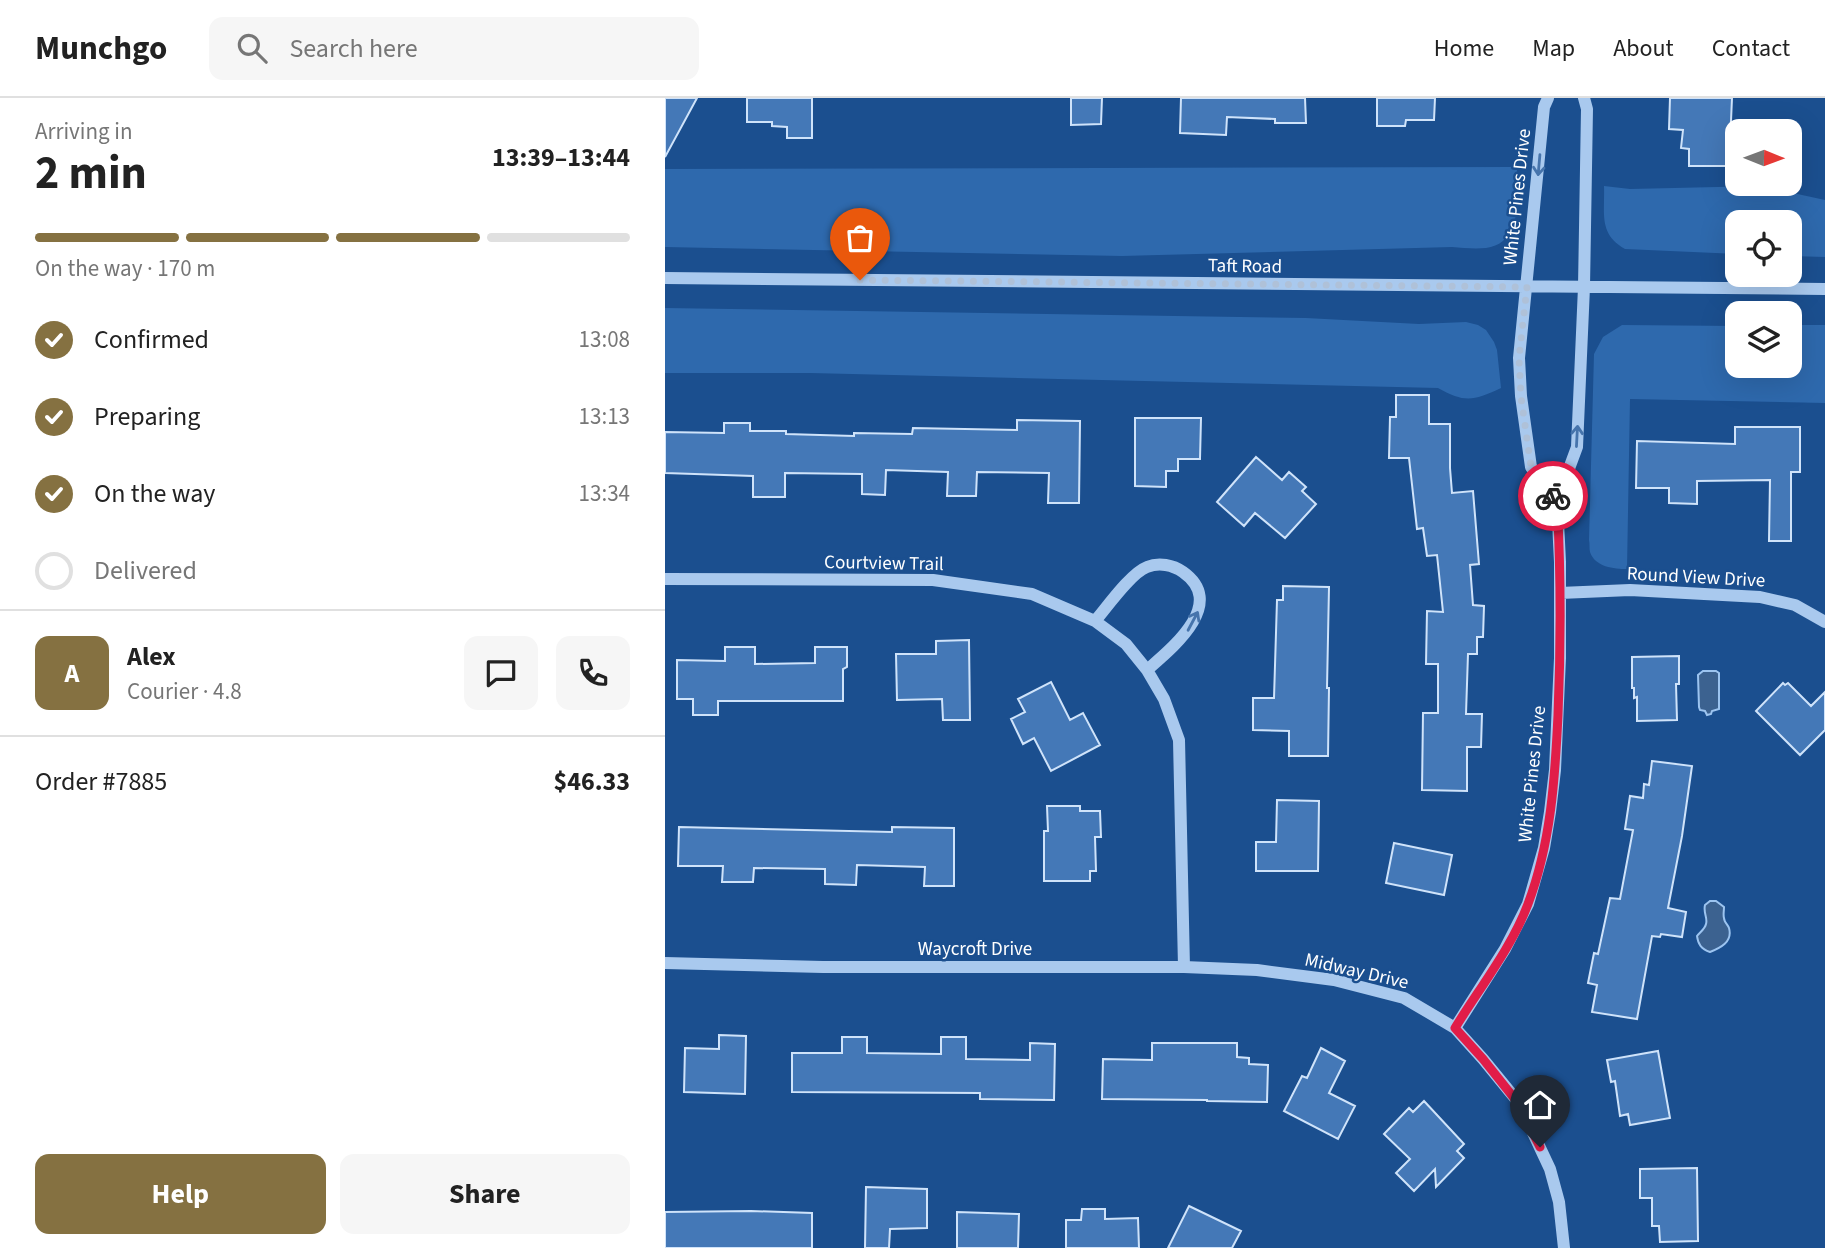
<!DOCTYPE html>
<html lang="en">
<head>
<meta charset="utf-8">
<style>
  body { margin:0; font-family:"Source Sans 3",sans-serif; background:#f6f6f6; color:#222; height:100vh; display:flex; flex-direction:column; font-size:26px; white-space:nowrap }
  * { box-sizing:border-box; margin:0 }
  p { font-size:23px; color:#767676 }
  .icon { flex:none; width:38px; height:38px; fill:none; stroke:currentColor; stroke-width:2; stroke-linecap:round; stroke-linejoin:round }
  .map { position:relative; flex:1; overflow:hidden }
  .panel { display:flex; flex-direction:column; background:#fff; width:665px }
  .panel>* { flex:none }
  .needle { width:46px; rotate:91deg }
  .buttons { position:absolute; left:1060px; top:21px; display:grid; gap:14px }
  .buttons a { display:grid; place-items:center; width:77px; height:77px; border-radius:14px; background:#fff; box-shadow:0 7px 28px #0002; font-size:35px }
  .pin { position:absolute; display:grid; place-items:center; width:60px; height:60px; color:#fff; margin:-72px -30px; border-radius:50% 50% 50% 0; rotate:-45deg; box-shadow:0 0 7px #0007 }
  .pin .icon { rotate:45deg }
  .courier { position:absolute; display:grid; place-items:center; width:70px; height:70px; margin:-35px; border:5px solid #e11d48; border-radius:50%; background:#fff; color:#222; box-shadow:0 2px 9px #0007 }
  .overview em { font-style:normal; font-weight:700 }
  .overview div { display:flex; flex-direction:column-reverse }
  .overview { display:flex; align-items:center; justify-content:space-between; height:119px; padding:0 35px }
  h1 { font-size:46px; font-weight:700; line-height:52px }
  .bar { display:grid; grid-template-columns:repeat(4,1fr); gap:10px 7px; align-content:center; height:84px; padding:0 35px }
  .bar i { height:9px; border-radius:5px; background:#e0e0e0 }
  .bar .current { background:#857141 }
  .bar p { grid-column:span 4 }
  .line { display:flex; align-items:center; gap:18px; padding:0 35px; border-top:2px solid #e0e0e0 }
  .line div { flex:1 }
  .round { display:grid; place-items:center; flex:none; width:74px; height:74px; border-radius:14px; background:#f6f6f6 }
  ol { padding:0 35px; list-style:none }
  li { display:flex; align-items:center; gap:21px; height:77px }
  li p { margin-inline-start:auto }
  li .icon { padding:7px; border-radius:50%; background:#857141; color:#fff; stroke-width:4 }
  li:last-child { color:#767676 }
  li i { width:38px; height:38px; border:4px solid #e0e0e0; border-radius:50% }
  .cta { display:flex; gap:14px; margin-top:auto; padding:14px 35px }
  .cta a { flex:1; height:80px; border-radius:14px; background:#857141; color:#fff; font-size:28px; font-weight:700; line-height:80px; text-align:center }
  .cta a+a { background:#f6f6f6; color:#222 }
  header { display:flex; align-items:center; gap:42px; box-sizing:border-box; height:98px; padding:0 35px; background:#fff; border-bottom:2px solid #e0e0e0 }
  header strong { font-size:33px }
  nav { display:flex; gap:38px; margin-inline-start:auto; font-size:24px }
  .search { width:490px; height:63px; background:#f6f6f6; display:flex; align-items:center; gap:18px; box-sizing:border-box; padding:0 24px; border-radius:14px; color:#767676; font-size:26px }
  main { display:flex; flex:1; min-height:0 }
  .map>svg:first-child { display:block }
  .green { fill:#2e69ad }
  .water { fill:#3c6290; stroke:#9cc4f0; stroke-width:2 }
  .building { fill:#4478b7; stroke:#cfe3fa; stroke-width:2 }
  .lines { fill:none; stroke-linecap:round; stroke-linejoin:round }
  .minor { stroke:#a9c9ee; stroke-width:12 }
  .oneway { stroke:#4674ac }
  .done { stroke:#afc1d8; stroke-width:7; stroke-dasharray:0 12.6 }
  .route { stroke:#e11d48; stroke-width:9 }
  .labels { text-anchor:middle; stroke-width:5; stroke-linejoin:round; paint-order:stroke }
  .street-label { font-size:19px; fill:#fff; stroke:#1b4f8f }
</style>
</head>
<body>
<header>
<strong>Munchgo</strong>
<div class="search"><svg class="icon" aria-label="search" viewBox="0 0 24 24"><circle cx="10" cy="10" r="6"/><path d="M15 15l6 6"/></svg>Search here</div>
<nav><a>Home</a><a>Map</a><a>About</a><a>Contact</a></nav>
</header>
<main>
<section class="panel">
<div class="overview"><div><h1>2 min</h1><p>Arriving in</p></div><em>13:39–13:44</em></div>
<div class="bar"><i class="current"></i><i class="current"></i><i class="current"></i><i></i><p>On the way · 170 m</p></div>
<ol>
<li><svg class="icon" aria-label="check" viewBox="0 0 24 24"><path d="M5 12l5 5 9-10"/></svg>Confirmed<p>13:08</p></li>
<li><svg class="icon" aria-label="check" viewBox="0 0 24 24"><path d="M5 12l5 5 9-10"/></svg>Preparing<p>13:13</p></li>
<li><svg class="icon" aria-label="check" viewBox="0 0 24 24"><path d="M5 12l5 5 9-10"/></svg>On the way<p>13:34</p></li>
<li><i></i>Delivered</li>
</ol>
<div class="line" style="height:126px"><b class="round" style="background:#857141;color:#fff">A</b><div><b>Alex</b><p>Courier · 4.8</p></div><a class="round"><svg class="icon" aria-label="chat" viewBox="0 0 24 24"><path d="M4 5h16v11H9l-5 4z"/></svg></a><a class="round"><svg class="icon" aria-label="phone" viewBox="0 0 24 24"><path d="M5 4h4l2 5-3 2q2 4 5 5l2-3 5 2v4C11 20 4 13 5 4z"/></svg></a></div>
<div class="line" style="height:91px"><div>Order #7885</div><b>$46.33</b></div>
<div class="cta"><a>Help</a><a>Share</a></div>
</section>
<div class="map">
<svg width="1160" height="1150" viewBox="0 0 1160 1150">
  <rect width="100%" height="100%" fill="#1b4f8f"/>
  <path class="green" d="M852,69C852,97 859,145 821,150C810,151 798,150 787,149L457,158L0,149V71Z
    M939,88L965,91L1096,88L1160,102V159L1125,158V124H1073V156L960,151C933,136 940,115 939,88Z
    M0,210L641,220L754,226L801,224L813,227L821,232L829,244L832,252L836,290C808,303 800,305 773,290L145,275H0Z
    M957,227L1073,228V268H1125V227H1160V305L965,301L962,471C949,471 930,469 925,454C924,450 925,446 924,442L929,256L938,239Z"/>
  <path class="water" d="M1038,573H1051L1054,575V611L1047,613L1046,616L1042,617L1040,613L1035,612L1034,609L1033,577Z
    M1045,803H1051L1059,809C1059,813 1058,817 1059,820C1059,824 1063,827 1064,830C1068,844 1055,850 1045,854C1036,851 1033,846 1032,838C1035,834 1040,831 1041,826C1043,820 1038,815 1040,807Z"/>
  <path class="building" d="M0,0H32L0,59Z
    M82,0H147V40H122V29L107,28V24H82Z
    M406,0H437L436,26L406,27Z
    M516,0H640L641,25H610V21L562,19L561,37L515,35Z
    M712,0H770L769,22H741L740,28H712Z
    M1005,0H1067L1064,68H1024V51L1016,50L1018,32L1004,31Z
    M731,297H764V326H785V370L787,395L808,393L814,466L805,467L808,507L819,508L818,539H812V556H803L801,616H817L816,649H802V693L757,692L758,615H773V566H761L762,513L778,514L772,457L762,458L758,430L752,431L744,360H724L725,319H731Z
    M470,320H536L535,361H513V373H501V389L470,388Z
    M352,322L415,323L414,405H383L384,375L312,374L311,398H282L283,374L221,372L220,397L197,396V376L120,375V399H88V378L0,375V334L59,335V325H85V333H121V336L189,338V335L247,336L248,330L352,332Z
    M1070,329H1135V374H1126V443H1104L1105,382L1032,383V406L1004,405V390H971L972,343L1070,346Z
    M591,359L617,382L624,374L641,389L637,393L651,406L620,440L590,415L579,428L552,404Z
    M618,488L664,489L662,590H664L663,658H624V633L588,632V600H609L612,502H618Z
    M304,542L305,622H278L277,601L232,602L231,556H271V543Z
    M60,549H90V566L150,565V549H182V569L178,571V603H53V617H28V601H12V562L60,563Z
    M1014,558V586H1011L1012,622L972,623V599L969,600V590H967V559Z
    M386,584L405,622L418,615L435,647L386,673L369,640L358,646L346,621L360,614L353,601Z
    M1118,585L1120,587L1123,585L1146,608L1160,594V632L1135,657L1091,613Z
    M987,663L1027,668L1017,738L1003,810L1021,814L1017,839L996,836L995,839L987,838L972,921L927,914L932,887L923,885L929,855L933,856L945,800L955,801L968,732L960,731L965,698L978,700L979,686L984,687Z
    M612,702L654,703L653,773H591V744H611Z
    M382,708H415V713H435L436,739H430L431,773H425V783H379V733H383Z
    M14,729L227,734V729L289,730V788H259L260,769L192,767L191,787L160,786V771L89,770L88,784H57L58,768H13Z
    M729,745L787,757L779,797L721,785Z
    M54,937L81,938L80,996L19,994L20,950L54,951Z
    M177,939H202V955L276,956V939H301V961L365,962V945L390,946L389,1002L315,1001V995L127,994V955H177Z
    M487,945H572V959L584,960V966L603,967L602,1004L542,1003V1002L437,1001L438,961L487,962Z
    M656,950L680,963L664,995L690,1008L673,1041L619,1013L637,978L642,980Z
    M993,953L1005,1020L965,1027L963,1016L955,1018L950,983L946,984L942,962Z
    M759,1003L799,1046L792,1053L799,1060L771,1089L770,1071L749,1093L731,1075L745,1061L719,1036L744,1010L748,1014Z
    M1032,1070L1033,1143L995,1144L994,1128H987V1100H975V1071Z
    M201,1089L262,1091V1130L225,1131L224,1150H200Z
    M524,1108L576,1133L567,1150H503Z
    M417,1111H440V1121L473,1120L474,1150H401V1122H416Z
    M86,1113L147,1115V1150H0V1114Z
    M292,1114L354,1116L353,1150H292Z"/>
  <g class="lines">
    <path class="minor" d="M883,0L879,9L854,260L856,298L866,369L892,403
      M0,180L1160,191
      M0,481L268,482L367,496L430,523L461,546L482,572L499,601L514,642L519,869
      M895,495L965,492L1095,499L1130,507L1160,524
      M430,523C442,509 466,475 482,469C494,464 508,467 518,474C563,506 506,551 482,572
      M0,865L158,869H519L592,872L669,882L739,900L790,930L818,961L854,1005L885,1071L894,1104L899,1150
      M790,930L840,851L863,806L879,750L885,714L890,672L895,560V464L892,403L912,349L919,189L922,11L919,0"/>
  </g>
  <defs><path id="oneway-shaft" d="M-6 0H5M1.5-3L5.5 0L1.5 3" fill="none" stroke-width="1.6" stroke-linecap="round" stroke-linejoin="round" transform="scale(1.75)"/></defs>
  <g class="oneway">
    <use href="#oneway-shaft" transform="translate(874 67) rotate(95)"/>
    <use href="#oneway-shaft" transform="translate(912 338) rotate(-87)"/>
    <use href="#oneway-shaft" transform="translate(528 523) rotate(-62)"/>
  </g>
  <g class="lines">
    <path class="done" d="M195,182L862,189L854,260L856,299L866,369L888,398"/>
    <path class="route" d="M875,1049L853,1005L818,961L790,930C814,891 847,849 863,806C886,745 890,680 893,617C896,545 896,474 892,403L888,398"/>
  </g>
  <g class="labels">
    <g class="street-label">
      <text transform="translate(851 99) rotate(-84)" y="7">White Pines Drive</text>
      <text transform="translate(580 167) rotate(1)" y="7">Taft Road</text>
      <text transform="translate(219 464) rotate(1)" y="7">Courtview Trail</text>
      <text transform="translate(1031 478) rotate(3)" y="7">Round View Drive</text>
      <text transform="translate(866 676) rotate(-84)" y="7">White Pines Drive</text>
      <text x="310" y="857">Waycroft Drive</text>
      <text transform="translate(692 872) rotate(13)" y="7">Midway Drive</text>
    </g>
  </g>
</svg>
<div class="buttons">
<a><svg class="needle" viewBox="-14 -14 28 28"><path d="M0-13l5 13h-10z" fill="#e53935"/><path d="M0 13l5-13h-10z" fill="#767676"/></svg></a>
<a><svg class="icon" aria-label="locate" viewBox="0 0 24 24"><circle cx="12" cy="12" r="6"/><path d="M12 2v4M12 18v4M2 12h4M18 12h4"/></svg></a>
<a><svg class="icon" aria-label="layers" viewBox="0 0 24 24"><path d="M12 4l9 5-9 5-9-5zM3 14l9 5 9-5"/></svg></a>
</div>
<div class="pin" style="left:195px;top:182px;background:#ea580c"><svg class="icon" aria-label="bag" viewBox="0 0 24 24"><path d="M5 8h14l-1 12H6zM9 8a3 3 0 0 1 6 0"/></svg></div>
<div class="pin" style="left:875px;top:1049px;background:#1f2937"><svg class="icon" aria-label="home" viewBox="0 0 24 24"><path d="M3 11l9-7 9 7M6 9v11h12V9"/></svg></div>
<div class="courier" style="left:888px;top:398px"><svg class="icon" aria-label="bike" viewBox="0 0 24 24"><circle cx="6" cy="16" r="4"/><circle cx="18" cy="16" r="4"/><path d="M6 16l4-8h5l3 8M10 8l3 8H6M13 5h3"/></svg></div>
</div>
</main>
</body>
</html>
